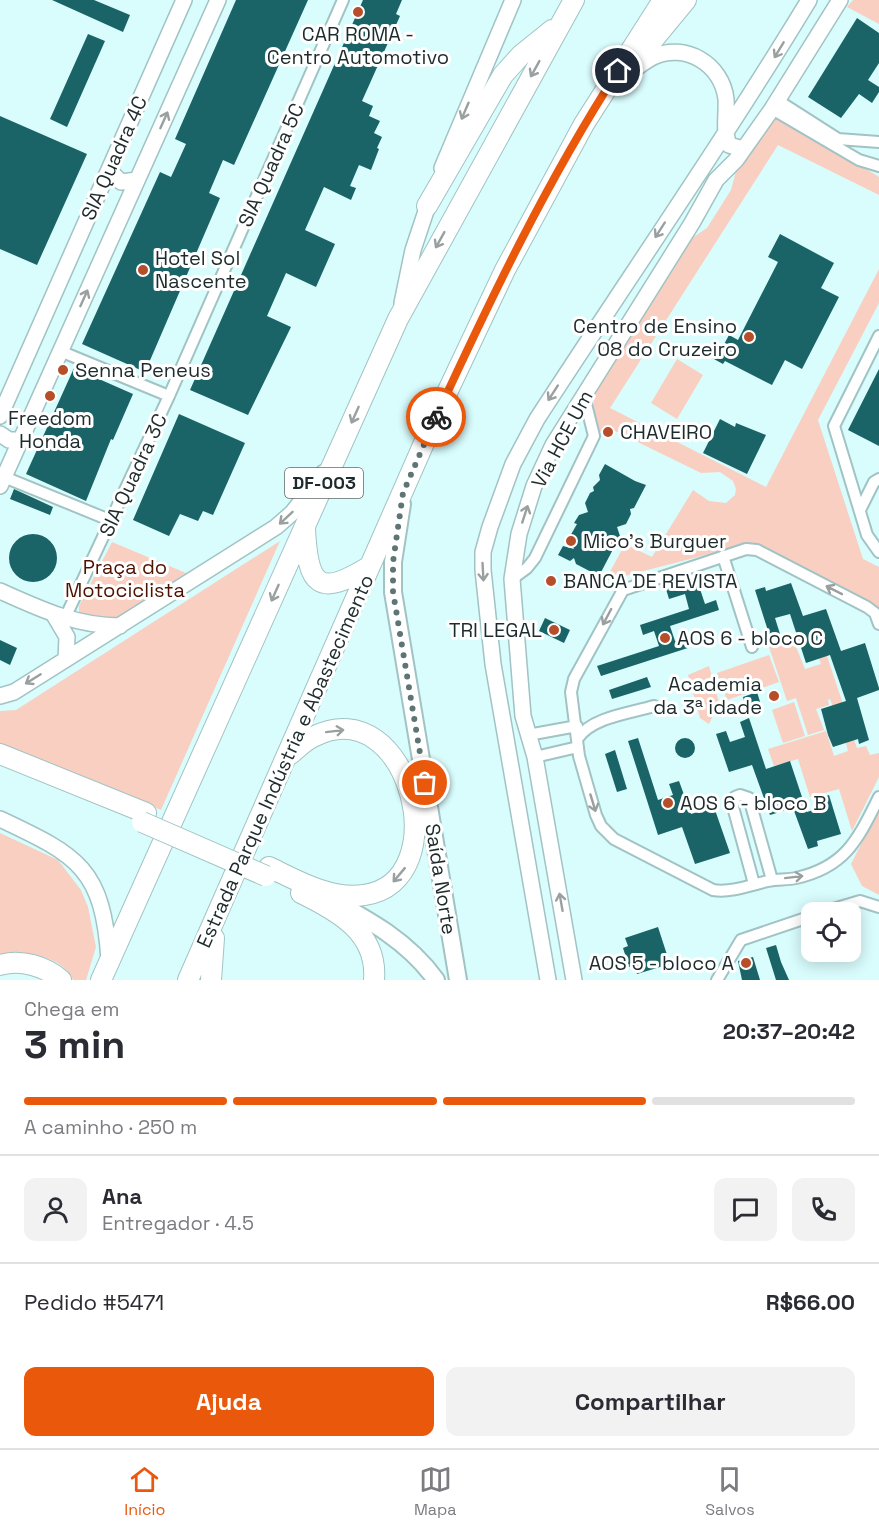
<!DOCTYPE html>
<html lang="pt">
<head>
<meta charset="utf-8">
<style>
  body { margin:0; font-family:"Space Grotesk",sans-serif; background:#f2f2f3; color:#2b2b33; height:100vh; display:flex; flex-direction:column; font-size:22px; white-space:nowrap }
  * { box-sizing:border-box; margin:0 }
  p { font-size:20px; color:#7c7c81 }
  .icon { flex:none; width:33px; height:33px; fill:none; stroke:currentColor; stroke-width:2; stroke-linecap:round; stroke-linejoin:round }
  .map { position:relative; height:980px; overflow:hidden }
  .details { display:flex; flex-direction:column; background:#fff; flex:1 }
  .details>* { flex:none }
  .fabs { position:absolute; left:801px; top:902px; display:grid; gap:12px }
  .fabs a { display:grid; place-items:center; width:60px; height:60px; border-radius:12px; background:#fff; box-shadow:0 3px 15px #0003; font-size:30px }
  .pin { position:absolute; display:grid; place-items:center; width:51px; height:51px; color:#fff; margin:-26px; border:3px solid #fff; border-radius:50%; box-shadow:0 2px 6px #0007 }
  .courier { position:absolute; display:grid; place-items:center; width:60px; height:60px; margin:-30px; border:4px solid #ea580c; border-radius:50%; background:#fff; color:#222; box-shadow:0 2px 8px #0007 }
  .summary em { font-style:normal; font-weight:800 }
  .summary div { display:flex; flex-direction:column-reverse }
  .summary { display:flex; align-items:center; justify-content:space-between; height:102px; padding:0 24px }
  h1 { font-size:39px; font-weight:800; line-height:45px }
  .bar { display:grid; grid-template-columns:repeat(4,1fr); gap:9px 6px; align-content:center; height:72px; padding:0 24px }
  .bar i { height:8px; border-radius:4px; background:#e1e1e2 }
  .bar .selected { background:#ea580c }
  .bar p { grid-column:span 4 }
  .line { display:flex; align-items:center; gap:15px; padding:0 24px; border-top:2px solid #e1e1e2 }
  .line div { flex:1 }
  .round { display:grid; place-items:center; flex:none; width:63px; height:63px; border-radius:12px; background:#f2f2f3 }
  .action { display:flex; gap:12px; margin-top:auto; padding:12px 24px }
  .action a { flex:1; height:69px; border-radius:12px; background:#ea580c; color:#fff; font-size:24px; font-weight:800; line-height:69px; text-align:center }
  .action a+a { background:#f2f2f3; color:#2b2b33 }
  .tabs { display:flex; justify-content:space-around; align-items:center; height:84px; border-top:2px solid #e1e1e2; background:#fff; font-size:16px; color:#7c7c81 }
  .tabs a { display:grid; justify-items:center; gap:3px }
  .tabs .selected { color:#ea580c }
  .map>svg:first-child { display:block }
  .green { fill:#f8cfc1 }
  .building { fill:#1a6467 }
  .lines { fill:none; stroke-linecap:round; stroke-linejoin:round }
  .street-casing { stroke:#a1c3c4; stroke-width:14 }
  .secondary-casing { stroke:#a1c3c4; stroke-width:18 }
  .primary-casing { stroke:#a1c3c4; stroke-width:20 }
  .highway-casing { stroke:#a1c3c4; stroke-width:22 }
  .street { stroke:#fff; stroke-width:10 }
  .secondary { stroke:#fff; stroke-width:15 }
  .primary { stroke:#fff; stroke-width:16 }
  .highway { stroke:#fff; stroke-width:20 }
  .highway-bridge-casing { stroke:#a1c3c4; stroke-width:22; stroke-linecap:butt }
  .highway-bridge { stroke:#fff; stroke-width:20 }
  .oneway { stroke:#9aa0a0 }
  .done { stroke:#5f7475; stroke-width:6; stroke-dasharray:0 10.8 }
  .route { stroke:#ea580c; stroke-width:8 }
  .poi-dot { fill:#b64e2a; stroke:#fff; stroke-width:2 }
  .labels { text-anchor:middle; stroke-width:6; stroke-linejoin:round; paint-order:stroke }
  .shield { fill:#fff; stroke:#626b6b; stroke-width:1.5 }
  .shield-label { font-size:18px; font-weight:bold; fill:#1e2b2c }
  .poi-label { font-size:20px; fill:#1e2b2c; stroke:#fff; text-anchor:start }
  .street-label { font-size:20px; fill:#1e2b2c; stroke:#fff }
  .park-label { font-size:20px; fill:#4d1200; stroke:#fff }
</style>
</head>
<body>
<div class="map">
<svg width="879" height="980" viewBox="0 0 879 980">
  <rect width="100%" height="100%" fill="#d9fcfd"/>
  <path class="green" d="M853,0H879V24L847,7Z
    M777,113L879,177V195L778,145L610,408L766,487L879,269V303L818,420L863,559L879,567V628L876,615L748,544L605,581L625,544L652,557L693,490L709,501L726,503L735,495L736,489L733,481L720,472L701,473L605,426L600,432L593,412L594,391L689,240L707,228L731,190L739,160Z
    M677,359L703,375L677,419L651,403Z
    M280,541L161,810L0,745V711L16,710Z
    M112,542L186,573L120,616L96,623L79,615V606Z
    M792,637L805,669L821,664L816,650L824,647L843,704L836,715L830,699L828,700L829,705L816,709L824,730L808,735L796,698L787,701L768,644Z
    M769,655L779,682L727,700L717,673Z
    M709,666L719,703L709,724L700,718L688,675Z
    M794,702L805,736L783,743L772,710Z
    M826,731L834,756L848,751L845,740L853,737L857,748L866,746L870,755L879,753V777L852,831L839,789L810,797L798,759L774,766L768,749Z
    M879,809V895L862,886L851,864Z
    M0,833L58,860L81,890L88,907L96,947L86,980H73C60,953 25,952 0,958Z"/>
  <path class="building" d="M52,0H94L130,15L123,32Z
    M236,0H308L234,165L223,160L209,193L220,198L145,372L82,344L160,172L171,177L186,144L175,139Z
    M363,0H402L396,14L400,16L362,101L373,106L369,116L380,121L374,133L382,137L377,148L379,149L371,170L359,165L350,186L356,188L351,200L324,187L305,230L335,244L316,287L286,273L267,316L291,327L248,415L190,390Z
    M857,18L879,33V63L868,80L879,87V92L872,103L859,94L841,118L808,97Z
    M88,34L105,41L67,127L50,119Z
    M0,116L87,154L37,265L0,249Z
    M780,234L834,263L821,288L839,297L802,369L785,360L772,385L725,361L723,364L712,358L717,346L722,348L729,335L738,340L778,262L768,257Z
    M74,368L133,394L113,440L111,439L86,501L26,474Z
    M879,369V446L848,430Z
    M179,414L245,443L213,515L203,511L198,521L180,514L169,536L133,520Z
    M720,419L735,427L736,423L766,435L747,474L703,453Z
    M605,464L635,481L646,485L634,508L630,509L631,514L626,524L617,527L620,536L599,576L576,564L574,558L570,561L558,555L563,546L574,549L569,538L577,524L574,523L579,515L588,512L585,503L590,493L594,491L593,487L600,480L599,475Z
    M14,489L53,507L50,515L10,499Z
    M9 558a24 24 0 1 1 48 0a24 24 0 1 1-48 0Z
    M713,574L715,584L700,589L705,604L716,600L719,610L670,626L675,641L690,636L694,646L601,676L597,666L659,646L654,631L643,635L640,625L689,609L685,594L669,599L666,589Z
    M791,583L803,616L826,609L841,651L865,643L879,688V690L857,698L869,740L859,744L858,739L833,747L828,735L821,709L846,701L830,655L806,663L790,614L775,618L780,634L770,637L755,590L765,587L766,591Z
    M545,618L570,630L564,643L539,631Z
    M0,640L17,648L10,665L0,660Z
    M647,677L651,687L612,699L609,690Z
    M757,692L761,705L747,710L743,697Z
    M749,718L766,769L790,761L807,812L822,807L819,799L829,795L841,834L817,841L818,846L808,849L793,808L770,815L752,765L729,772L716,734L726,731L730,742L745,737L740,722Z
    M675 748a10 10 0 1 1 20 0a10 10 0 1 1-20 0Z
    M638,738L658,800L673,795L669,784L679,781L691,814L714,807L730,853L695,864L682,827L658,835L628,741Z
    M615,750L627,789L617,792L605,754Z
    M658,927L670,964L637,974L634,965L629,967L623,948L628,946L625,938Z
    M776,945L781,962L789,980H776L766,948Z
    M753,957L760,980H742L738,961Z"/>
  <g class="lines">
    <g class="street-casing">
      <path id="street" d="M777,100L838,139L879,142
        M772,109L859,160L879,166
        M879,336L834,426L867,535L879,552
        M60,351L169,396
        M4,477L112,521
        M860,510L874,482L879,479
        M723,556L752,647
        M512,579L527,568L535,558L594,436L584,396
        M65,618L169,396L343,0
        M879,624L875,613L867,607L757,550L746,549L623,590L574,679L571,692L579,756L596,815L601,826L614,839L713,890C731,893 751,885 768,881C778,879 787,880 796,878C846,867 858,839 879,797
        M528,735L577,726
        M578,738C592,717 631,713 654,706
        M535,757L578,747
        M754,884L733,807L735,797L740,795L749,798L772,880
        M823,912L860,901L879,907
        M717,980L741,940L812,916"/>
    </g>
    <g class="secondary-casing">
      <path id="secondary" d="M622,78C632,71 642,63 653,57C685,42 722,64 726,99C727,114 723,131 729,145L743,149
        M442,168L513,0
        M110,171L121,182L137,180
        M402,303L413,250L431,196
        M0,416L184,0
        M0,434L9,440H21
        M0,486L218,0
        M0,591C40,609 76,626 120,626
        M54,615L67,637L66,659
        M0,696L14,692L276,527L292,513L323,473
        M0,819C79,856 103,869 109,960
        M548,980L493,664L483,570V552L490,527L513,464L537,419C627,280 723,142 809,0
        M574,980L535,757L523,716L512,579L519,534L534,486L553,445L692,223L716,180L736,160L772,109L840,0"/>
    </g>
    <g class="primary-casing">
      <path id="primary" d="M402,504L393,562V592L458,980
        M328,898C369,920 408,941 436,980"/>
    </g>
    <g class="highway-casing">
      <path id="highway" d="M639,57L686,0
        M427,206L503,75L521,55L552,30
        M305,529C308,586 318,598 370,566
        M0,754L146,813
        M269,867C298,881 331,900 364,895C458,882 409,690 315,736C305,740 297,749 289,755
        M301,893C338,911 378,933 374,980
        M0,965C21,959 45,966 61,980
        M101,980L398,319L574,0
        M188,980L435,418L505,270L584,124L663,0
        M211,980L214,938"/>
    </g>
    <use href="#street" class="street"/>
    <use href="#secondary" class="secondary"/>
    <use href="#primary" class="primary"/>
    <use href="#highway" class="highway"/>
    <g class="highway-bridge-casing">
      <path id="highway-bridge" d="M142,822L266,876"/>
    </g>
    <use href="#highway-bridge" class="highway-bridge"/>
  </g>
  <defs><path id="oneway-shaft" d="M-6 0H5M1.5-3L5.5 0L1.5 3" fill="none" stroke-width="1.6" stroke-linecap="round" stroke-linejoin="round" transform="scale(1.5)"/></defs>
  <g class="oneway">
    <use href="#oneway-shaft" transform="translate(779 50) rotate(121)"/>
    <use href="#oneway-shaft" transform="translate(535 69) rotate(119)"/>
    <use href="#oneway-shaft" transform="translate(465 111) rotate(113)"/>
    <use href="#oneway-shaft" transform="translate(164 120) rotate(-66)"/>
    <use href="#oneway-shaft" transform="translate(660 230) rotate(123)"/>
    <use href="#oneway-shaft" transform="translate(440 240) rotate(119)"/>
    <use href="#oneway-shaft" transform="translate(84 298) rotate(-66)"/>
    <use href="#oneway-shaft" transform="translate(553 393) rotate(123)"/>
    <use href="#oneway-shaft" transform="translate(355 415) rotate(114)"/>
    <use href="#oneway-shaft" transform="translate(525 514) rotate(-72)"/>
    <use href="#oneway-shaft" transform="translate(286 518) rotate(137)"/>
    <use href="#oneway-shaft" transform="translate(483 572) rotate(87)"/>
    <use href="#oneway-shaft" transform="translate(834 590) rotate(-153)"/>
    <use href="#oneway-shaft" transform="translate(275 593) rotate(114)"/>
    <use href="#oneway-shaft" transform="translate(607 617) rotate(118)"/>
    <use href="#oneway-shaft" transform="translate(33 679) rotate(148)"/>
    <use href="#oneway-shaft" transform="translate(335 731) rotate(-7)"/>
    <use href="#oneway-shaft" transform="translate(593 803) rotate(73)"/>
    <use href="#oneway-shaft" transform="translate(399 875) rotate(130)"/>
    <use href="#oneway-shaft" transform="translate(794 877) rotate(-7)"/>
    <use href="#oneway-shaft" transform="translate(561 902) rotate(-100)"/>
  </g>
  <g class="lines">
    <path class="done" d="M425,783L393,592V562L403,493L436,417"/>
    <path class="route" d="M436,417C491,298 547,181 618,71"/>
  </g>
  <g class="poi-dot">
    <circle cx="358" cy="12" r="6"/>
    <circle cx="143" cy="270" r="6"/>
    <circle cx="749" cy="337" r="6"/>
    <circle cx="63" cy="370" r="6"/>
    <circle cx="50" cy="396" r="6"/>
    <circle cx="608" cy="432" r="6"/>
    <circle cx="571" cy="541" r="6"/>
    <circle cx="551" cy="581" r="6"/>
    <circle cx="554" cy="630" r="6"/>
    <circle cx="665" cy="638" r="6"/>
    <circle cx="774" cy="696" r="6"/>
    <circle cx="668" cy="803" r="6"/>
    <circle cx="746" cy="963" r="6"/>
  </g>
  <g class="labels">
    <rect class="shield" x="285" y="468" width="78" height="30" rx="4.5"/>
    <g class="shield-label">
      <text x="324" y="489">DF-003</text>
    </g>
    <g class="poi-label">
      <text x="358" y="41" text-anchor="middle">CAR ROMA -<tspan x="358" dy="23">Centro Automotivo</tspan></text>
      <text x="155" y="265">Hotel Sol<tspan x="155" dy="23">Nascente</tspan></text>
      <text x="737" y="333" text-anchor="end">Centro de Ensino<tspan x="737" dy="23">08 do Cruzeiro</tspan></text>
      <text x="75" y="377">Senna Peneus</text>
      <text x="50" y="425" text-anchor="middle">Freedom<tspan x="50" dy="23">Honda</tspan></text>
      <text x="620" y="439">CHAVEIRO</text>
      <text x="583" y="548">Mico's Burguer</text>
      <text x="563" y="588">BANCA DE REVISTA</text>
      <text x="542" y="637" text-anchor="end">TRI LEGAL</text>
      <text x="677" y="645">AOS 6 - bloco C</text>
      <text x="762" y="691" text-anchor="end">Academia<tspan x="762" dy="23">da 3ª idade</tspan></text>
      <text x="680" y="810">AOS 6 - bloco B</text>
      <text x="734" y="970" text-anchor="end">AOS 5 - bloco A</text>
    </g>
    <g class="street-label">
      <text transform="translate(114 158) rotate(-66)" y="7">SIA Quadra 4C</text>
      <text transform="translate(271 165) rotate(-66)" y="7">SIA Quadra 5C</text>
      <text transform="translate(562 439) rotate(-62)" y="7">Via HCE Um</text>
      <text transform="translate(133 475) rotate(-65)" y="7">SIA Quadra 3C</text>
      <text transform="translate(285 761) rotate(-66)" y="7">Estrada Parque Indústria e Abastecimento</text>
      <text transform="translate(441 879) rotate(81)" y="7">Saída Norte</text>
    </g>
    <g class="park-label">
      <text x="125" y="574">Praça do<tspan x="125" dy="23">Motociclista</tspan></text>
    </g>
  </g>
</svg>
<div class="fabs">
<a><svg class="icon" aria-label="locate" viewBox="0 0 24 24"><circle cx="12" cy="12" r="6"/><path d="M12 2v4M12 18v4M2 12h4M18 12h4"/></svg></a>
</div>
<div class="pin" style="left:425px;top:783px;background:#ea580c"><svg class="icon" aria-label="bag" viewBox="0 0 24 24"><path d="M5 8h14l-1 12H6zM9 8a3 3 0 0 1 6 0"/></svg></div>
<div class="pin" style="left:618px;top:71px;background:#1f2937"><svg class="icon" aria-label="home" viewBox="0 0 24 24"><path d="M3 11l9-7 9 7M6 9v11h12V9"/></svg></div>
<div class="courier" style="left:436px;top:417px"><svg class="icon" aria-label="bike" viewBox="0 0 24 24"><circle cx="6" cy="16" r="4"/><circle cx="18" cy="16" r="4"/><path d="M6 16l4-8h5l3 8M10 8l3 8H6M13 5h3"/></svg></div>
</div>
<section class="details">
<div class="summary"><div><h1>3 min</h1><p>Chega em</p></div><em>20:37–20:42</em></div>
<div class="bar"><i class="selected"></i><i class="selected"></i><i class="selected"></i><i></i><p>A caminho · 250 m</p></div>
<div class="line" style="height:108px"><a class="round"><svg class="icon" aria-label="person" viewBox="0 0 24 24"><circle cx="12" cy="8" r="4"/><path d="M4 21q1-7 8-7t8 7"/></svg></a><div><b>Ana</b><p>Entregador · 4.5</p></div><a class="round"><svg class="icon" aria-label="chat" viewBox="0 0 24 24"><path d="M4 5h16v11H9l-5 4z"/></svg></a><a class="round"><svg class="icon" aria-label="phone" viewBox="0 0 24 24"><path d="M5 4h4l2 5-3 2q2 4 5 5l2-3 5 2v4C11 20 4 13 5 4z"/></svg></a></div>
<div class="line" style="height:78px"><div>Pedido #5471</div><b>R$66.00</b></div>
<div class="action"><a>Ajuda</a><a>Compartilhar</a></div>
</section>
<nav class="tabs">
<a class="selected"><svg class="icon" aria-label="home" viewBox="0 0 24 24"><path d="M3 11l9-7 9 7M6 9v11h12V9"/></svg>Início</a>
<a><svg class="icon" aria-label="map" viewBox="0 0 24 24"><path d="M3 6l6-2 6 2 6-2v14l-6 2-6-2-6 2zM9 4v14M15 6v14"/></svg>Mapa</a>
<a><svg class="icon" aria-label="saved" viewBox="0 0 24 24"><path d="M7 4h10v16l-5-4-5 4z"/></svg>Salvos</a>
</nav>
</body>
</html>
